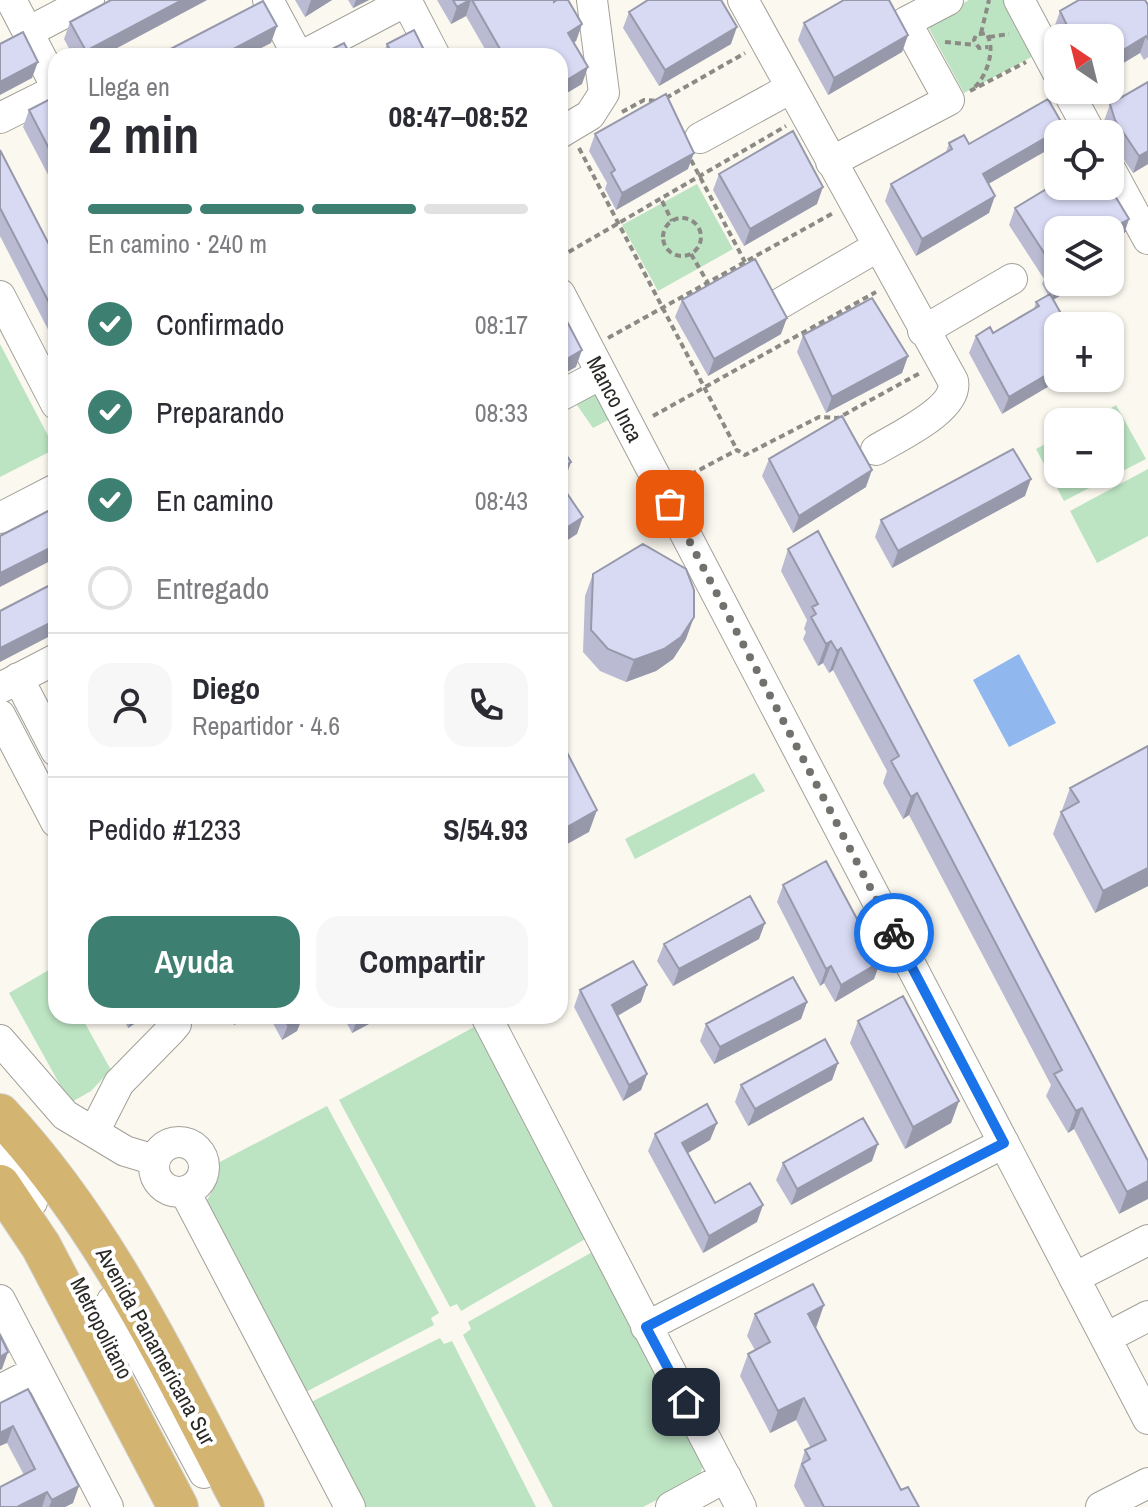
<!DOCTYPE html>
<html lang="es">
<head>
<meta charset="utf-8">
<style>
  body { margin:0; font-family:"Archivo Narrow",sans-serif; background:#f7f7f7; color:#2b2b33; height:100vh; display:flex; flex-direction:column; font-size:30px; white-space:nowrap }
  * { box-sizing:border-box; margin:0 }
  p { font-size:26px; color:#7c7c81 }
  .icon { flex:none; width:44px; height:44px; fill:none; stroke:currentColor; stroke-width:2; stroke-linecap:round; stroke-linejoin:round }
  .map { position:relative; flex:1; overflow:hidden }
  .drawer { position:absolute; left:48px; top:48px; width:520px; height:976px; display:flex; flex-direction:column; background:#fff; border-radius:24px; box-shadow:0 2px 6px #0004 }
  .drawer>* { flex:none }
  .needle { width:52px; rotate:325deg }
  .controls { position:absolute; left:1044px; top:24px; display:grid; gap:16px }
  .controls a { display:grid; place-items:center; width:80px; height:80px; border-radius:16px; background:#fff; box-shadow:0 2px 6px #0004; font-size:40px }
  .pin { position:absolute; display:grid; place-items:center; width:68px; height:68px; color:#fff; margin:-34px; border-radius:16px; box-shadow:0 4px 12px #0006 }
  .courier { position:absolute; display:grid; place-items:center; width:80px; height:80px; margin:-40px; border:6px solid #1a73e8; border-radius:50%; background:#fff; color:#222; box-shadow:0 2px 10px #0007 }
  .summary em { font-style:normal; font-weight:700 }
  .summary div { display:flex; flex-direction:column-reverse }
  .summary { display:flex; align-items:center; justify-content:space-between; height:136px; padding:0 40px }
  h1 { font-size:52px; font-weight:700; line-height:60px }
  .bar { display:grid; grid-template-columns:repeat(4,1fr); gap:12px 8px; align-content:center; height:96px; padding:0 40px }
  .bar i { height:10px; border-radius:6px; background:#e1e1e2 }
  .bar .current { background:#3d7f70 }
  .bar p { grid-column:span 4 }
  .line { display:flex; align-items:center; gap:20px; padding:0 40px; border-top:2px solid #e1e1e2 }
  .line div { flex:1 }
  .round { display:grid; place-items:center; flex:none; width:84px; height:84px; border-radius:24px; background:#f7f7f7 }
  ol { padding:0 40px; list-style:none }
  li { display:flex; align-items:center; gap:24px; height:88px }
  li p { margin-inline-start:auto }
  li .icon { padding:8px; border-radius:50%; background:#3d7f70; color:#fff; stroke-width:4 }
  li:last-child { color:#7c7c81 }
  li i { width:44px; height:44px; border:4px solid #e1e1e2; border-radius:50% }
  .button { display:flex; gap:16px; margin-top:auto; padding:16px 40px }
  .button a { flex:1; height:92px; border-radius:24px; background:#3d7f70; color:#fff; font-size:32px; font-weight:700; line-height:92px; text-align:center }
  .button a+a { background:#f7f7f7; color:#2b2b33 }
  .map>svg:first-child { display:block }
  .green { fill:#bce3c2 }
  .water { fill:#90b8ef }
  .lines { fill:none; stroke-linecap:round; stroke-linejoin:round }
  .minor-casing { stroke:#a2a098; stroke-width:32 }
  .major-casing { stroke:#d4d4d4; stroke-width:42 }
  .path { stroke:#8c8a84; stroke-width:4; stroke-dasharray:6 4; stroke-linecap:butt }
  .minor { stroke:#fff; stroke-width:30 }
  .major { stroke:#d3b471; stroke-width:40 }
  .wall { fill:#babbd2 }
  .shaded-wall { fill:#9799ab }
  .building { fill:#d8daf4; stroke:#9799ab; stroke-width:2 }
  .done { stroke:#73716d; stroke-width:8; stroke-dasharray:0 14.4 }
  .route { stroke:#1a73e8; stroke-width:10 }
  .labels { text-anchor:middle; stroke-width:8; stroke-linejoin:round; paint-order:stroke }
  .street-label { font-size:22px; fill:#2a2926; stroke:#fff }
</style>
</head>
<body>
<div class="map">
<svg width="1148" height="1507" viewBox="0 0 1148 1507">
  <rect width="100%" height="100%" fill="#fbf8f0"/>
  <path class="green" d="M969,0H1011L1039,53L964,93L926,23Z
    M697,184L733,249L658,291L622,225Z
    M0,344L55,449L0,477Z
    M598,391L612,418L593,428L577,405Z
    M1116,405L1146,459L1064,501L1036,449L1058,437V474H1110V422H1086Z
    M1148,469V536L1097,563L1070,511Z
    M754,773L765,791L635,859L625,839Z
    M54,967L56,1016H81L111,1070L91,1091L70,1103L9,993Z
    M476,1026L587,1238L461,1311L457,1304L450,1307L339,1100Z
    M327,1106L439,1313L431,1318L434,1325L300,1395L204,1205L211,1193L216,1164Z
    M594,1251L704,1462L699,1478L643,1507H553L463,1335L471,1329L468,1322Z
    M440,1338L444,1344L452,1341L536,1507H359L305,1405Z"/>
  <path class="water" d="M1019,654L1056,723L1009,747L973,680Z"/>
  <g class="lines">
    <g class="minor-casing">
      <path id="minor" d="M11,0L56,86
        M268,0L298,56
        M406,0L435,56
        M743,0L953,381C959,409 897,437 876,450
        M1019,0L1058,73
        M28,32L89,0
        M302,56L406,1
        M1067,90L1091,134
        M0,118L56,90
        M560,133L590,115L604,93L592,0
        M700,138L791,88
        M831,162L949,100L906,22L948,0
        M1110,169L1148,239
        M560,294L1148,1419
        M0,296L56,404
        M781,303L877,247
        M923,331L1012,279
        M560,396L601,374
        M0,518L56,489
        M18,678L56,751
        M2,687L56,659
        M0,715L56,822
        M486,1016L741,1507
        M0,1040L65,1115L125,1151L155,1160
        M94,1132L119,1083L171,1030L176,1024V1016
        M154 1167a25 25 0 1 1 50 0a25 25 0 1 1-50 0Z
        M0,1153L32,1202
        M185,1192L350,1507
        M1074,1278L1148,1240
        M0,1300L108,1507
        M112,1301L204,1473
        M646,1327L1004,1143
        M1106,1338L1148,1316
        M0,1390L37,1371
        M671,1507L726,1477
        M1101,1507L1148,1483"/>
    </g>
    <g class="major-casing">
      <path id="major" d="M0,1114C107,1228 172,1371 244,1507
        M0,1185L41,1246L178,1507"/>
    </g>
    <path class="path" d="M981,33L989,0
      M989,37L1009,34
      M945,42L975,45
      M975,87C988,74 996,47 986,33L976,35L974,40L979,48L988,47
      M970,91L1026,62
      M666,98L745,53
      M622,112L644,100L658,101
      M579,148L737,450
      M691,160L745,262
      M662,201L672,221
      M663 237a19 19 0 1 1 38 0a19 19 0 1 1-38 0Z
      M691,254L708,283
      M560,257L786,126
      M608,338L835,212
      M653,416L876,292
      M682,479L737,450L745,455L819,417L838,418L920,373"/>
    <use href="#minor" class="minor"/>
    <use href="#major" class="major"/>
  </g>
  <path class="wall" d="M111,0H207L102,56H73L64,39L70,22Z
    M295,0H332L305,17Z
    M348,0H369L353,8Z
    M437,0H554L582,24L576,41L573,43L582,84L560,97V56H489L466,16L451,24Z
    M890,2L908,35L902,52L828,95L798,40L804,23Z
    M1148,5V57L1144,60L1140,53L1110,71V38H1059L1054,28L1060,11Z
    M629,12L731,44L659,86L623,28Z
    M387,44L427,56H382Z
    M56,101V190L23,127L29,110Z
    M1110,104L1148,164L1133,173L1110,139V134H1108L1104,121Z
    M595,134L688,169L616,210L605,189L607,183L589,151Z
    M1062,134L1058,144L988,184L989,213L916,256L885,201L891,184L946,152L949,143L969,144Z
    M0,150L56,258V345L0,236Z
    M719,174L817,204L744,246L713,190Z
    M1068,190L1129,219L1119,248L1110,254V230L1058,282H1084L1053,300L1002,414L969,353L976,336L993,333L1034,309L1036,302L1048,295L1042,284L1044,279L1009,225L1015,208Z
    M682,300L781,334L708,376L675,317Z
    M803,335L908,356L902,373L826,413L797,352Z
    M769,459L866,487L793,533L762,476Z
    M1025,496L892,568L875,537L881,520Z
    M788,549L1148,1161L1119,1214L1074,1129L1068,1133L1046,1096L1051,1085L909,815L903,819L883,783L887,771L833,670L829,673L823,663L818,666L803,639L806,632L804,629L807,620L781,571Z
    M593,574L686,639L673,659L656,671L626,682L600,671L583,652L585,596Z
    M1148,746V886L1095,913L1053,834L1061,812L1062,811V810L1070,788Z
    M783,885L880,962L874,979L835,1002L824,983L820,986L777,902Z
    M759,939L673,986L657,961L664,944Z
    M580,990L641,1002L618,1016L647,1074L641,1090L623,1101L574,1007Z
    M807,1002L801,1019L714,1064L700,1041L706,1024Z
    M122,1016H143L142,1019L128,1028Z
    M229,1016H251L234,1025Z
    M269,1016H307L301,1021L297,1031L282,1040Z
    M343,1016H384L352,1033Z
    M858,1021L959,1101L951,1123L905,1149L850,1043Z
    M838,1063L832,1080L748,1126L735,1102L741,1085Z
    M717,1123L710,1140L688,1153L715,1203L757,1222L703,1253L648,1151L655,1134Z
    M872,1161L791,1205L776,1180L783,1163Z
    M755,1314L816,1328L901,1490L919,1507H805L794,1486L805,1450L811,1448L796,1420L770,1433L740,1376L748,1354L755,1350L747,1336Z
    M0,1403L73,1503L65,1507H0L24,1475L7,1443Z"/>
  <path class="shaded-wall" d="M182,0H207L102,56H84L86,51Z
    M311,0H332L305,17Z
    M356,0H369L353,8Z
    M470,0H471L466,16L451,24L457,7Z
    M582,24L576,41L562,50L568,33Z
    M277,26L271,43L246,56H220Z
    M737,27L731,44L659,86L665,70Z
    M908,35L902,52L828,95L834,78Z
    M1146,36L1140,53L1110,71V58Z
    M38,62L32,78L0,95V82Z
    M588,67L582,84L560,97V88L562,83Z
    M1064,127L1062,134H1058V144L976,191L983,174Z
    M1148,151V164L1133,173L1139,156Z
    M694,153L688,169L616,210L622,193Z
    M823,187L817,204L744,246L750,229Z
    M995,196L989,213L916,256L922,239Z
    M1129,219L1119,248L1110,254V242L1120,224Z
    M1061,282H1084L1051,301L1057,284Z
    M787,318L781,334L708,376L714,359Z
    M582,350L576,367L560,376V363Z
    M908,356L902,373L826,413L832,397Z
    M1058,368V378H1063L1002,414L1009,397Z
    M571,462L565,479L560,482V469Z
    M872,470L866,487L793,533L799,516Z
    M1031,479L1025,496L892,568L898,551Z
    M583,517L577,534L560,545V532Z
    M56,545V558L0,587V573Z
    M694,617L686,639L673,659L656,671L626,682L634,660Z
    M56,620V633L0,662V648Z
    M831,641L823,663L818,666L826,644Z
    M841,648L833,670L829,673L837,651Z
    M917,793L909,815L903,819L911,797Z
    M597,810L589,832L560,848V831Z
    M1148,868V886L1095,913L1103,891Z
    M765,923L759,939L673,986L679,969Z
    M880,962L874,979L835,1002L841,985Z
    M831,966L824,983L820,986L826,969Z
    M647,985L641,1002L606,1022L612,1005Z
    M807,1002L801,1019L714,1064L720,1047Z
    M132,1016H143L142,1019L128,1028Z
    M238,1016H251L234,1025Z
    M297,1016H307L301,1021L297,1031L282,1040L288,1025Z
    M361,1016H384L352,1033L358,1018Z
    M838,1063L832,1080L748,1126L755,1109Z
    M647,1074L641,1090L623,1101L629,1085Z
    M959,1101L951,1123L905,1149L913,1127Z
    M1082,1108L1074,1129L1068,1133L1076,1111Z
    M717,1123L710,1140L676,1160L682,1143Z
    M878,1144L872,1161L791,1205L797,1189Z
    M1148,1181V1199L1119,1214L1127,1192Z
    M763,1205L757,1222L703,1253L709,1236Z
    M824,1305L816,1328L808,1314Z
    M8,1352L2,1369L0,1370V1357Z
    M804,1398L796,1420L770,1433L778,1411Z
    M13,1426L7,1443L0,1446V1433Z
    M79,1486L73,1503L65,1507H49L52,1500Z
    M47,1492L42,1507H17Z"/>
  <path class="building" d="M111,0H182L86,51L70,22Z
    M453,0H470L457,7Z
    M472,0H554V2L557,0H568L582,24L568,33L588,67L562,83L560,80V56H504Z
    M648,0H721L737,27L665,70L629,12Z
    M844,0H889L908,35L834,78L804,23Z
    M1079,0H1145L1148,5V39L1146,36L1110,58V38H1073L1060,11Z
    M263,1L277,26L220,56H157Z
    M414,30L427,56H393L387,44Z
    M23,32L38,62L0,82V44Z
    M344,43L351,56H318Z
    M1148,82V151L1139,156L1115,120L1110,104Z
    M666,94L694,153L622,193L611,173L615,170L595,134Z
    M54,97L56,101V162L29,110Z
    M1048,99L1064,127L983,174L995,196L922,239L891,184L952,149L949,143L964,135L969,144Z
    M793,131L823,187L750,229L719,174Z
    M0,150L56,258V316L0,208Z
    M1058,182V186H1066L1068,190L1076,186H1109L1129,219L1120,224L1125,231L1110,242V230H1058V282H1061L1057,284L1048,268L1052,265L1015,208Z
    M755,259L787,318L714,359L682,300Z
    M1050,294L1068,326H1058V368L1009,397L976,336L990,327L993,333L1039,306L1036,302Z
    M872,298L908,356L832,397L803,335Z
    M560,308L582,350L560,363Z
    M842,416L872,470L799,516L769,459Z
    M560,446L571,462L560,469Z
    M1013,449L1031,479L898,551L881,520Z
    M560,483L583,517L560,532Z
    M56,507V545L0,573V536Z
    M818,531L1148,1161V1181L1127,1192L1082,1108L1076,1111L1054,1074L1062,1070L917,793L911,797L891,761L899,756L841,648L837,651L831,641L826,644L811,617L816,614L812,607L818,604L788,549Z
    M643,544L686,569L694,590V617L681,637L664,649L634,660L608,649L591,630L593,574Z
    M56,582V620L0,648V611Z
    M561,741L597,810L560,831V742Z
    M1148,746V868L1103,891L1061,812L1079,802L1070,788Z
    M826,861L880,962L841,985L831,966L826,969L783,885Z
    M750,896L765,923L679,969L664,944Z
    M633,961L647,985L612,1005L647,1074L629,1085L580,990Z
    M793,977L807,1002L720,1047L706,1024Z
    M903,996L959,1101L913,1127L858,1021Z
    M283,1016H303L288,1025Z
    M825,1039L838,1063L755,1109L741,1085Z
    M707,1104L717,1123L682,1143L715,1203L750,1183L763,1205L709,1236L655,1134Z
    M863,1118L878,1144L797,1189L783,1163Z
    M813,1284L824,1305L808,1314L901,1490L908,1487L919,1507H824L802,1464L810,1459L805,1450L826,1440L804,1398L778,1411L748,1354L770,1342L755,1314Z
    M0,1335L8,1352L0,1357Z
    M28,1389L79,1486L52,1500L47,1492L17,1507H0V1487L35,1469L13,1426L0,1433V1403Z"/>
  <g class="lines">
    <path class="done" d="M670,504L894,933"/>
    <path class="route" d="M686,1402L646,1327L1004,1143L894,933"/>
  </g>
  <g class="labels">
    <g class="street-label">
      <text transform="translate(615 399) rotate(62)" y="8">Manco Inca</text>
      <text transform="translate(102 1328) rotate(63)" y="8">Metropolitano</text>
      <text transform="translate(156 1346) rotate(61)" y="8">Avenida Panamericana Sur</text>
    </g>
  </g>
</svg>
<div class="controls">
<a><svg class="needle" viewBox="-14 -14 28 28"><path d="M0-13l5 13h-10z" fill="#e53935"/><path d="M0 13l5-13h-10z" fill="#7c7c81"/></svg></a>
<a><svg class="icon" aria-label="locate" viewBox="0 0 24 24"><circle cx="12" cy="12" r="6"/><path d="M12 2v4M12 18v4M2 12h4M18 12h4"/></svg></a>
<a><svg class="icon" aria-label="layers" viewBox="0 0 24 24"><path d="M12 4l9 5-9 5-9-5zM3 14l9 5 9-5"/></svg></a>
<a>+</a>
<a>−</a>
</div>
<div class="pin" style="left:670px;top:504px;background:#ea580c"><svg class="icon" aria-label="bag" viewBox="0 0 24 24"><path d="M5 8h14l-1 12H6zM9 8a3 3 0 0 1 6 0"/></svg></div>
<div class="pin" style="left:686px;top:1402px;background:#1f2937"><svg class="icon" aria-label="home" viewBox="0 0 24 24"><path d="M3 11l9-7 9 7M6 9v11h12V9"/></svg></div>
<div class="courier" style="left:894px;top:933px"><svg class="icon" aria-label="bike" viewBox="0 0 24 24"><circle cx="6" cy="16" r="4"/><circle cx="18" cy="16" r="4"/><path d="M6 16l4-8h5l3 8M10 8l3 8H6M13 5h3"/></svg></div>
<section class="drawer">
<div class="summary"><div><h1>2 min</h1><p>Llega en</p></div><em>08:47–08:52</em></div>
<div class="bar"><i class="current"></i><i class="current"></i><i class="current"></i><i></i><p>En camino · 240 m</p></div>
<ol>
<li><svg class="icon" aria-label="check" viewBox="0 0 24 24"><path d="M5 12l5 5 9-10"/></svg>Confirmado<p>08:17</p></li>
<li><svg class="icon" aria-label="check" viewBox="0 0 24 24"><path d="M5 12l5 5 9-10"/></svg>Preparando<p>08:33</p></li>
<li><svg class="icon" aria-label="check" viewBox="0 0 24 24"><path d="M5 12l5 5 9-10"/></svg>En camino<p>08:43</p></li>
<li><i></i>Entregado</li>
</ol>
<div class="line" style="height:144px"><a class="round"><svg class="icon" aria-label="person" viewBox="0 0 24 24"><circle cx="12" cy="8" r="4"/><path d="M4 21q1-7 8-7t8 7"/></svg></a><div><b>Diego</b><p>Repartidor · 4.6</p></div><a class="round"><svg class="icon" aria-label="phone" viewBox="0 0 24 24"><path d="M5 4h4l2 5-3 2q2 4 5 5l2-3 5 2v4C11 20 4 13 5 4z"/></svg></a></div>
<div class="line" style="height:104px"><div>Pedido #1233</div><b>S/54.93</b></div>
<div class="button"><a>Ayuda</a><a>Compartir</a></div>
</section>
</div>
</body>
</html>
